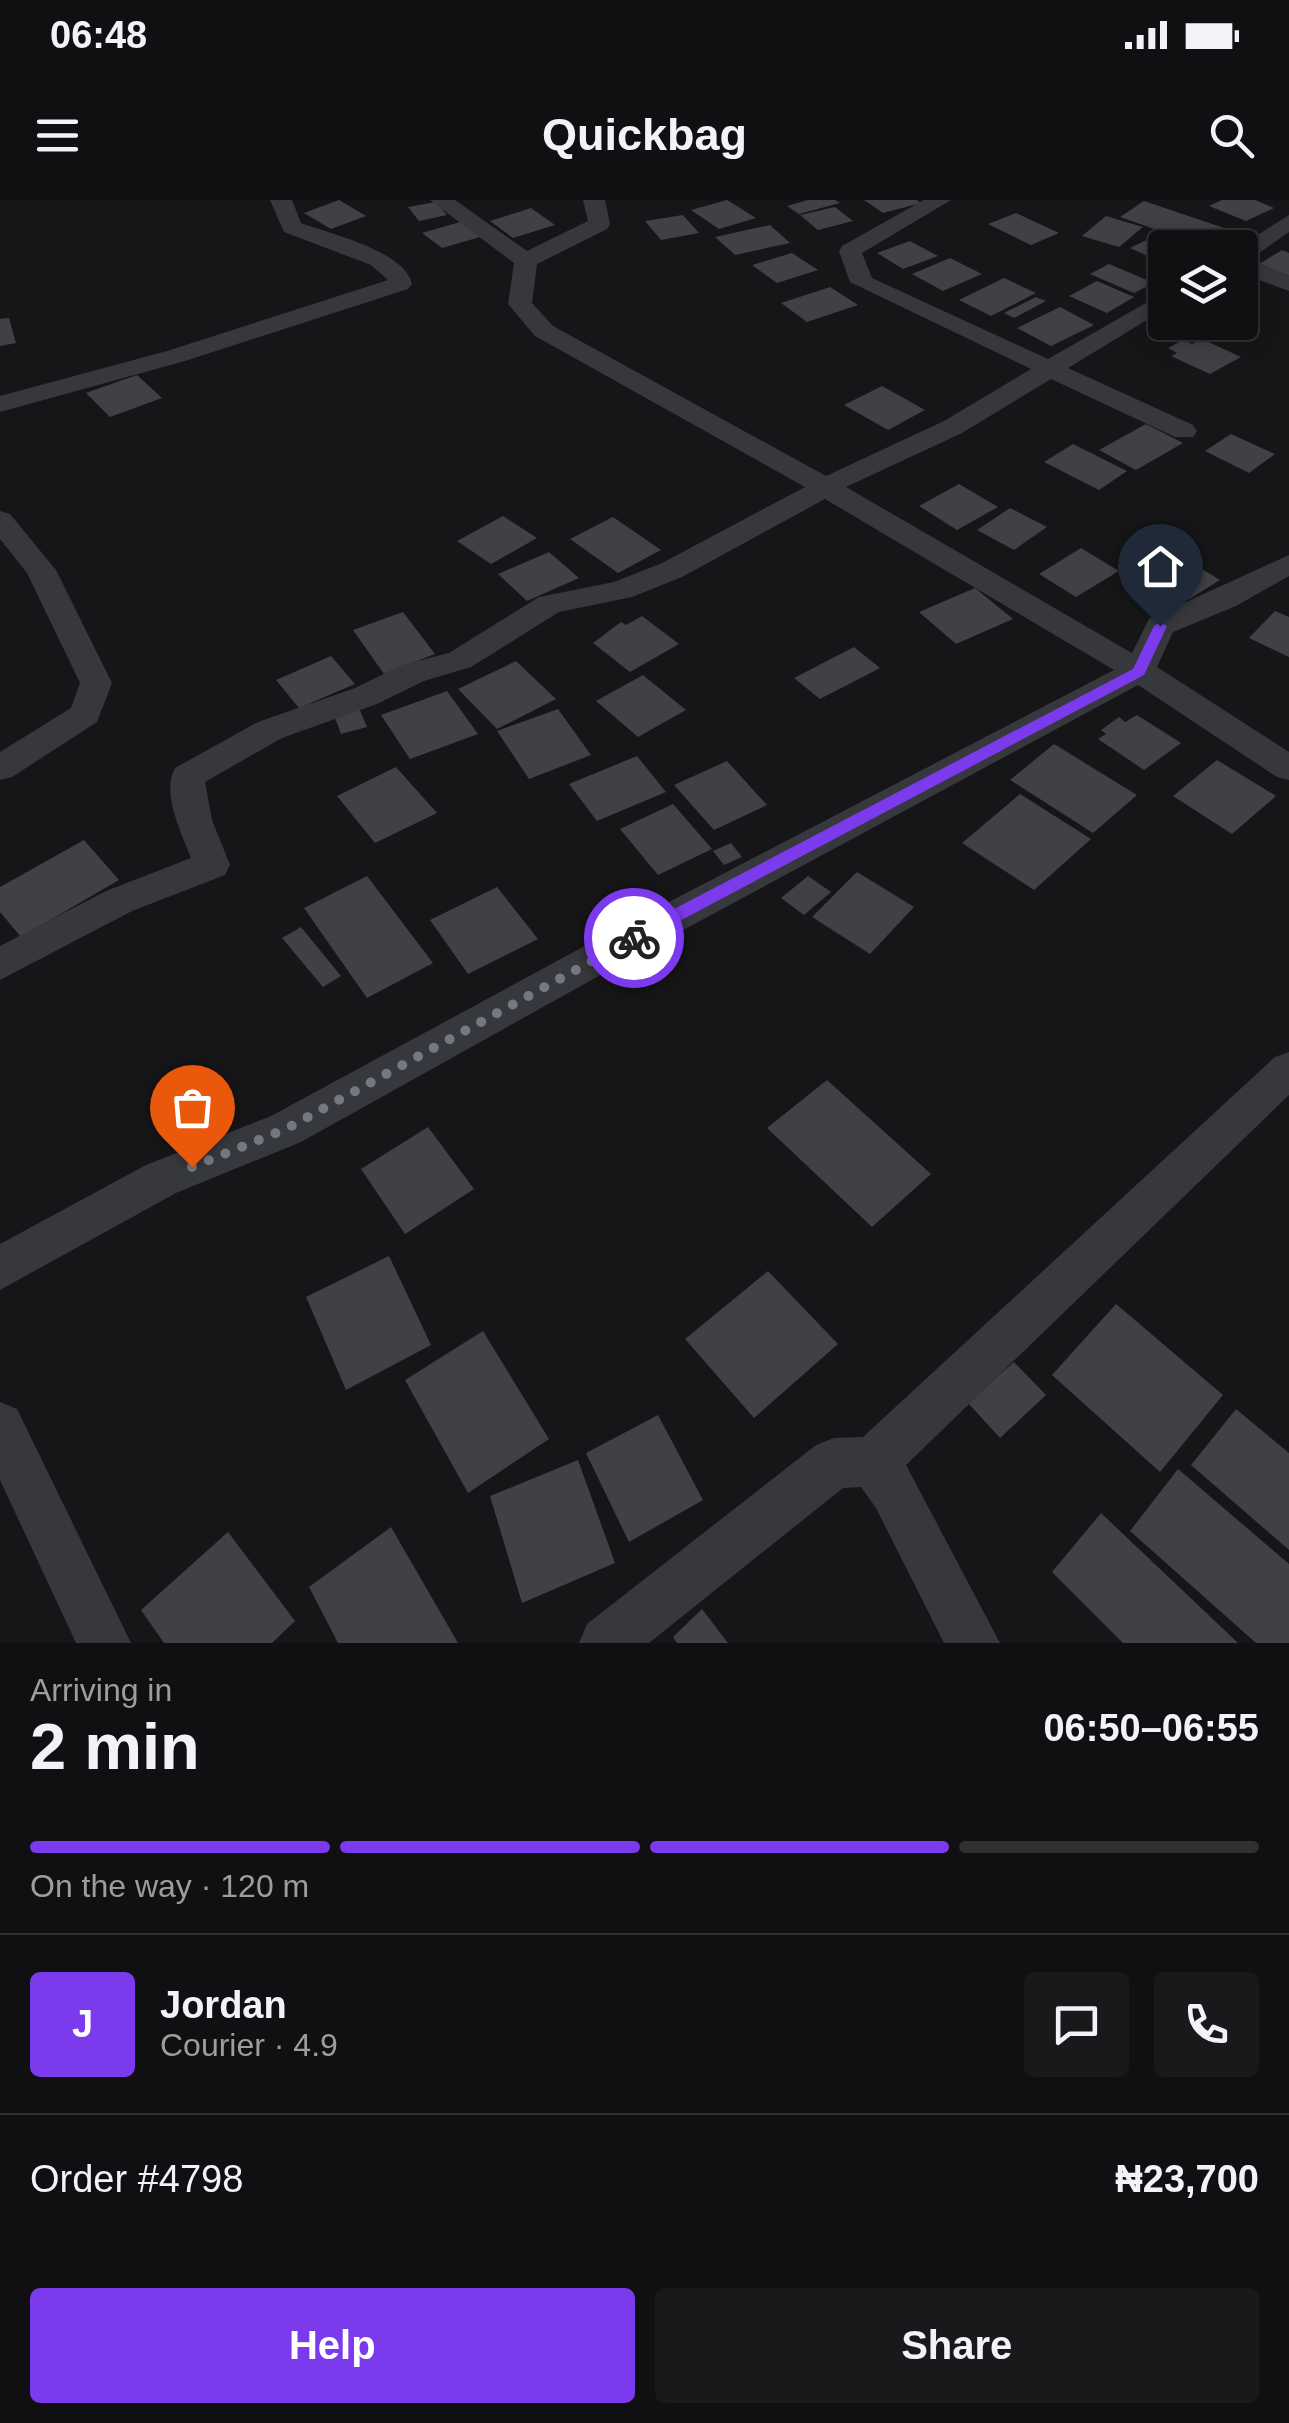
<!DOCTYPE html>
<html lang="en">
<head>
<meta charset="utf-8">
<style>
  body { margin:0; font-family:Helvetica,sans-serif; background:#19191b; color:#f1f3f6; height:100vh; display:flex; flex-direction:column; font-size:38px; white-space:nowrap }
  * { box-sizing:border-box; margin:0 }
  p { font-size:32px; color:#9c9d9f }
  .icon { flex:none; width:55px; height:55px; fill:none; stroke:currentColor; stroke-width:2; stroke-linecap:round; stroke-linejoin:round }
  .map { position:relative; height:1443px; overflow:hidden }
  .side { display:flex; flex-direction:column; background:#101012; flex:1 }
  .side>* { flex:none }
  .buttons { position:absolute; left:1148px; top:30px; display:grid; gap:20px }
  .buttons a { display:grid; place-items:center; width:110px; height:110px; border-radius:10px; background:#101012; box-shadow:0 5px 25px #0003,0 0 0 2px #303032; font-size:50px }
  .pin { position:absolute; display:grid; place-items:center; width:85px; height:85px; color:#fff; margin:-102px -42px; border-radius:50% 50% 50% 0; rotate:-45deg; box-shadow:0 0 10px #0007 }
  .pin .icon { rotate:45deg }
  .courier { position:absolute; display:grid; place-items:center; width:100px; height:100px; margin:-50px; border:8px solid #7c3aed; border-radius:50%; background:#fff; color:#222; box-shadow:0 2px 12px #0007 }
  .summary em { font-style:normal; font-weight:800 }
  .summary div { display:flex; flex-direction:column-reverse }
  .summary { display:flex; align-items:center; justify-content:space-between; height:170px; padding:0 30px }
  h1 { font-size:65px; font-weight:800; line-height:75px }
  .bar { display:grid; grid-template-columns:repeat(4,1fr); gap:15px 10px; align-content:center; height:120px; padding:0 30px }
  .bar i { height:12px; border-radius:8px; background:#303032 }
  .bar .on { background:#7c3aed }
  .bar p { grid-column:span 4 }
  .line { display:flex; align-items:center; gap:25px; padding:0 30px; border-top:2px solid #303032 }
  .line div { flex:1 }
  .round { display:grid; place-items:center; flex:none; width:105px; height:105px; border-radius:10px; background:#19191b }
  .button { display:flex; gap:20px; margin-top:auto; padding:20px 30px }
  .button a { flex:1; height:115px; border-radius:10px; background:#7c3aed; color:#fff; font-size:40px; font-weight:800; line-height:115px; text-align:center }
  .button a+a { background:#19191b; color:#f1f3f6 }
  .status { display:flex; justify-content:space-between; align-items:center; height:70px; padding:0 50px; background:#101012; direction:ltr }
  .status svg { height:28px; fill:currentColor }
  header { display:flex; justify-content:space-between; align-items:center; height:130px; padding:0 30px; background:#101012; font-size:45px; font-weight:800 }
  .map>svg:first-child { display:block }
  .building { fill:#404145 }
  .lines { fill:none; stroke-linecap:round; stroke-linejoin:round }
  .street { fill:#36383d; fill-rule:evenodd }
  .route { fill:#7c3aed }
  .done { stroke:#747981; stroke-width:10; stroke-dasharray:0 18 }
</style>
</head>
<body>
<div class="status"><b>06:48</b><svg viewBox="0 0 49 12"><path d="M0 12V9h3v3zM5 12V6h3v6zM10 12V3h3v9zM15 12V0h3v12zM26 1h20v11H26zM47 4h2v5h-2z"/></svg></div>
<header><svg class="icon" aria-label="menu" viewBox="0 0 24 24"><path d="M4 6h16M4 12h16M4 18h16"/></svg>Quickbag<svg class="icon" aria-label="search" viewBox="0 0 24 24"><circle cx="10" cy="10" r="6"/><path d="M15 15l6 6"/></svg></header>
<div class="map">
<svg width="1289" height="1443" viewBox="0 0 1289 1443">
  <rect width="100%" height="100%" fill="#161618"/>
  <path class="building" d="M339,0L366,16L331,29L304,13Z
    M727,0L756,18L719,29L691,10Z
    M808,0H835L840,3L799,14L787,6Z
    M864,0H917L921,3L883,13Z
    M1222,0H1255L1274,8L1246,21L1209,6Z
    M1144,1L1227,29L1203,46L1120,17Z
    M436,2L447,15L419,21L408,7Z
    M835,7L853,21L818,30L800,15Z
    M531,8L555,25L513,38L490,21Z
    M1016,13L1059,33L1031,45L988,24Z
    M683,15L699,33L661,40L645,21Z
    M1106,16L1143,27L1119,47L1082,36Z
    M460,22L480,37L442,48L422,33Z
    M770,25L790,43L735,55L715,37Z
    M1153,37L1176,48H1165V64L1130,48Z
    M910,41L938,56L903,69L877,53Z
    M1282,50L1289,53V76L1259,64Z
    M792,53L818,70L777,83L752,65Z
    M950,58L982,74L943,91L912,74Z
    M1109,64L1154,83L1134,93L1090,74Z
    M1004,78L1036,93L991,116L959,100Z
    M1097,81L1134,97L1107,113L1069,96Z
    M830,87L858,105L807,122L781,103Z
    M1036,97L1046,101L1014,118L1004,113Z
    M1060,107L1094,125L1051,146L1017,128Z
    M9,118L16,143L0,146V119Z
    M1202,139L1241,157L1210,174L1171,156L1177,153L1168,148L1183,140L1192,144Z
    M137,175L162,198L110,217L86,193Z
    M882,186L925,210L888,230L844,205Z
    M1146,224L1183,243L1136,270L1099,250Z
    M1231,234L1275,254L1249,273L1205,251Z
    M1073,244L1127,271L1099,290L1044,262Z
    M959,284L998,307L957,330L919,306Z
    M1010,308L1047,327L1014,350L977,330Z
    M503,316L537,338L491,364L457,341Z
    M613,317L661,350L618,373L570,339Z
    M1081,348L1119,371L1076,397L1039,374Z
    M549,352L579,378L527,401L498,374Z
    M1176,353L1220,380L1181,404L1136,376Z
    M975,388L1013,419L956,444L919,412Z
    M1275,411L1289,417V457L1249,438Z
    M403,412L435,454L384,474L353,430Z
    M642,416L679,444L630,472L593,443L621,422L626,425Z
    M854,447L880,468L820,499L794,478Z
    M331,456L355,484L299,508L276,480Z
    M516,461L556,499L497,529L458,489Z
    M643,475L686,510L638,537L596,501Z
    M447,491L478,534L410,559L381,515Z
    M359,508L367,527L341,534L334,515Z
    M558,509L591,555L529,579L497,531Z
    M1137,515L1181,543L1144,570L1098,539L1106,534L1101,530L1119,517L1125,522Z
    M1054,544L1137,595L1093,633L1010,580Z
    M637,556L666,592L597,621L569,584Z
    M1217,560L1276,596L1232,634L1173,596Z
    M727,561L767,605L714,630L674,585Z
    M396,567L437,613L375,643L337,596Z
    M1020,594L1091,639L1034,690L962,643Z
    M673,604L712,649L658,675L620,629Z
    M84,640L119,680L21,737L0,712V687Z
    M731,643L742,657L724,665L713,651Z
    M857,672L914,707L870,754L812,717Z
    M367,676L433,763L367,798L304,708Z
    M808,676L831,692L804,715L781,698Z
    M497,687L538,739L468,774L430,720Z
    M301,727L341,776L323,787L282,738Z
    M827,880L931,974L872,1027L767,928Z
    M428,927L474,989L405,1034L361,969Z
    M389,1056L431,1145L346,1190L306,1097Z
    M768,1071L838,1144L754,1218L685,1139Z
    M1116,1104L1223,1195L1160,1272L1052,1175Z
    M483,1131L549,1239L468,1293L405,1180Z
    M1014,1162L1046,1195L1000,1238L968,1203Z
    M1236,1209L1289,1253V1350L1191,1265Z
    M658,1215L703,1300L629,1342L586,1253Z
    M578,1260L615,1363L522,1403L490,1296Z
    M1178,1269L1289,1364V1443H1256L1130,1331Z
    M1101,1313L1238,1443H1123L1052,1372Z
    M391,1327L458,1443H338L309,1387Z
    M228,1332L295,1421L272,1443H164L141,1410Z
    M702,1409L728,1443H677L673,1437Z"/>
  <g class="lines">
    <path class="street" d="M270,0H292L301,23C331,34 405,51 412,84L408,89L185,161L0,212V196L167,151L388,80L371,65L284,32Z
      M430,0H455L527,51L588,21L583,0H605L610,24L607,29L537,64L532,103L553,126L826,276L944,221L1031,169L850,82L839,51L842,46L924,0H951L862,53L872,78L1048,159L1165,92V109L1068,168L1193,225L1197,231L1193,237H1175L1051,179L962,233L846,287L1132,453L1149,419L1289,355V376L1236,406L1173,432L1157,467L1289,552V580L1277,577L1138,485L622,763L301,942L176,993L0,1090V1044L146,965L271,916L594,741L1114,470L825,299L682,377L632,397L559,412L471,467L424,481L377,504L282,538L205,582L212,620L230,665L225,675L132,711L0,780V746L106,691L191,658C182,634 161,593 175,568L258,522L355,488L402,465L449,453L539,397L614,382L662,363L805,287L535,136L508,104L514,63Z
      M1289,15V32L1249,60L1289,76V91L1240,73L1237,48Z
      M0,311L10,314L56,370L112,483L97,522L12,577L0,580V552L71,508L80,483L27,373L0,339Z
      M1289,852V895L906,1265L1000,1443H944L876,1308L861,1287L843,1288L649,1443H579L587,1424L816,1245L834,1238L863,1237L1275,857Z
      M0,1202L17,1209L131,1443H76L0,1280Z"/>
  </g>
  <path class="route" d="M1160,422L1167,426L1144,475L640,742H628V733L1133,469L1154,426Z"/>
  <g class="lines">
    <path class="done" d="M192,967L286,929L634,738"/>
  </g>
</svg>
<div class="buttons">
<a><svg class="icon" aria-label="layers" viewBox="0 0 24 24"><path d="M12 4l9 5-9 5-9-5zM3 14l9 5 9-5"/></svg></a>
</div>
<div class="pin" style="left:192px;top:967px;background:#ea580c"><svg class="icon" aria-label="bag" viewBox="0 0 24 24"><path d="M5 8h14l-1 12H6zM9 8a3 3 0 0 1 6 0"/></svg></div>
<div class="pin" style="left:1160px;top:426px;background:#1f2937"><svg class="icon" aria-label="home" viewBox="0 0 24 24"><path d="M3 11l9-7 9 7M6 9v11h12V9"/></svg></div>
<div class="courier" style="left:634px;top:738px"><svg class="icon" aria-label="bike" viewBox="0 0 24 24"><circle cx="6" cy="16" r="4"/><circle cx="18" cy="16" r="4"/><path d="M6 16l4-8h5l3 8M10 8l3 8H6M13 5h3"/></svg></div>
</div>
<section class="side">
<div class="summary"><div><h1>2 min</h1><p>Arriving in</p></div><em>06:50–06:55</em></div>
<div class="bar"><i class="on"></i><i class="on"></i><i class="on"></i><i></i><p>On the way · 120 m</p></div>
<div class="line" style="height:180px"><b class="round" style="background:#7c3aed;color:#fff">J</b><div><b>Jordan</b><p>Courier · 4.9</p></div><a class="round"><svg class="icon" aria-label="chat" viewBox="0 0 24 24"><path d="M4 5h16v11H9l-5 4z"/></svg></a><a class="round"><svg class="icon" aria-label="phone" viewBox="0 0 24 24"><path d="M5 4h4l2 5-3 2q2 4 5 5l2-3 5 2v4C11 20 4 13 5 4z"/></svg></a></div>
<div class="line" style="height:130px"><div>Order #4798</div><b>₦23,700</b></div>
<div class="button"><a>Help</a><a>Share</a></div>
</section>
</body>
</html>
